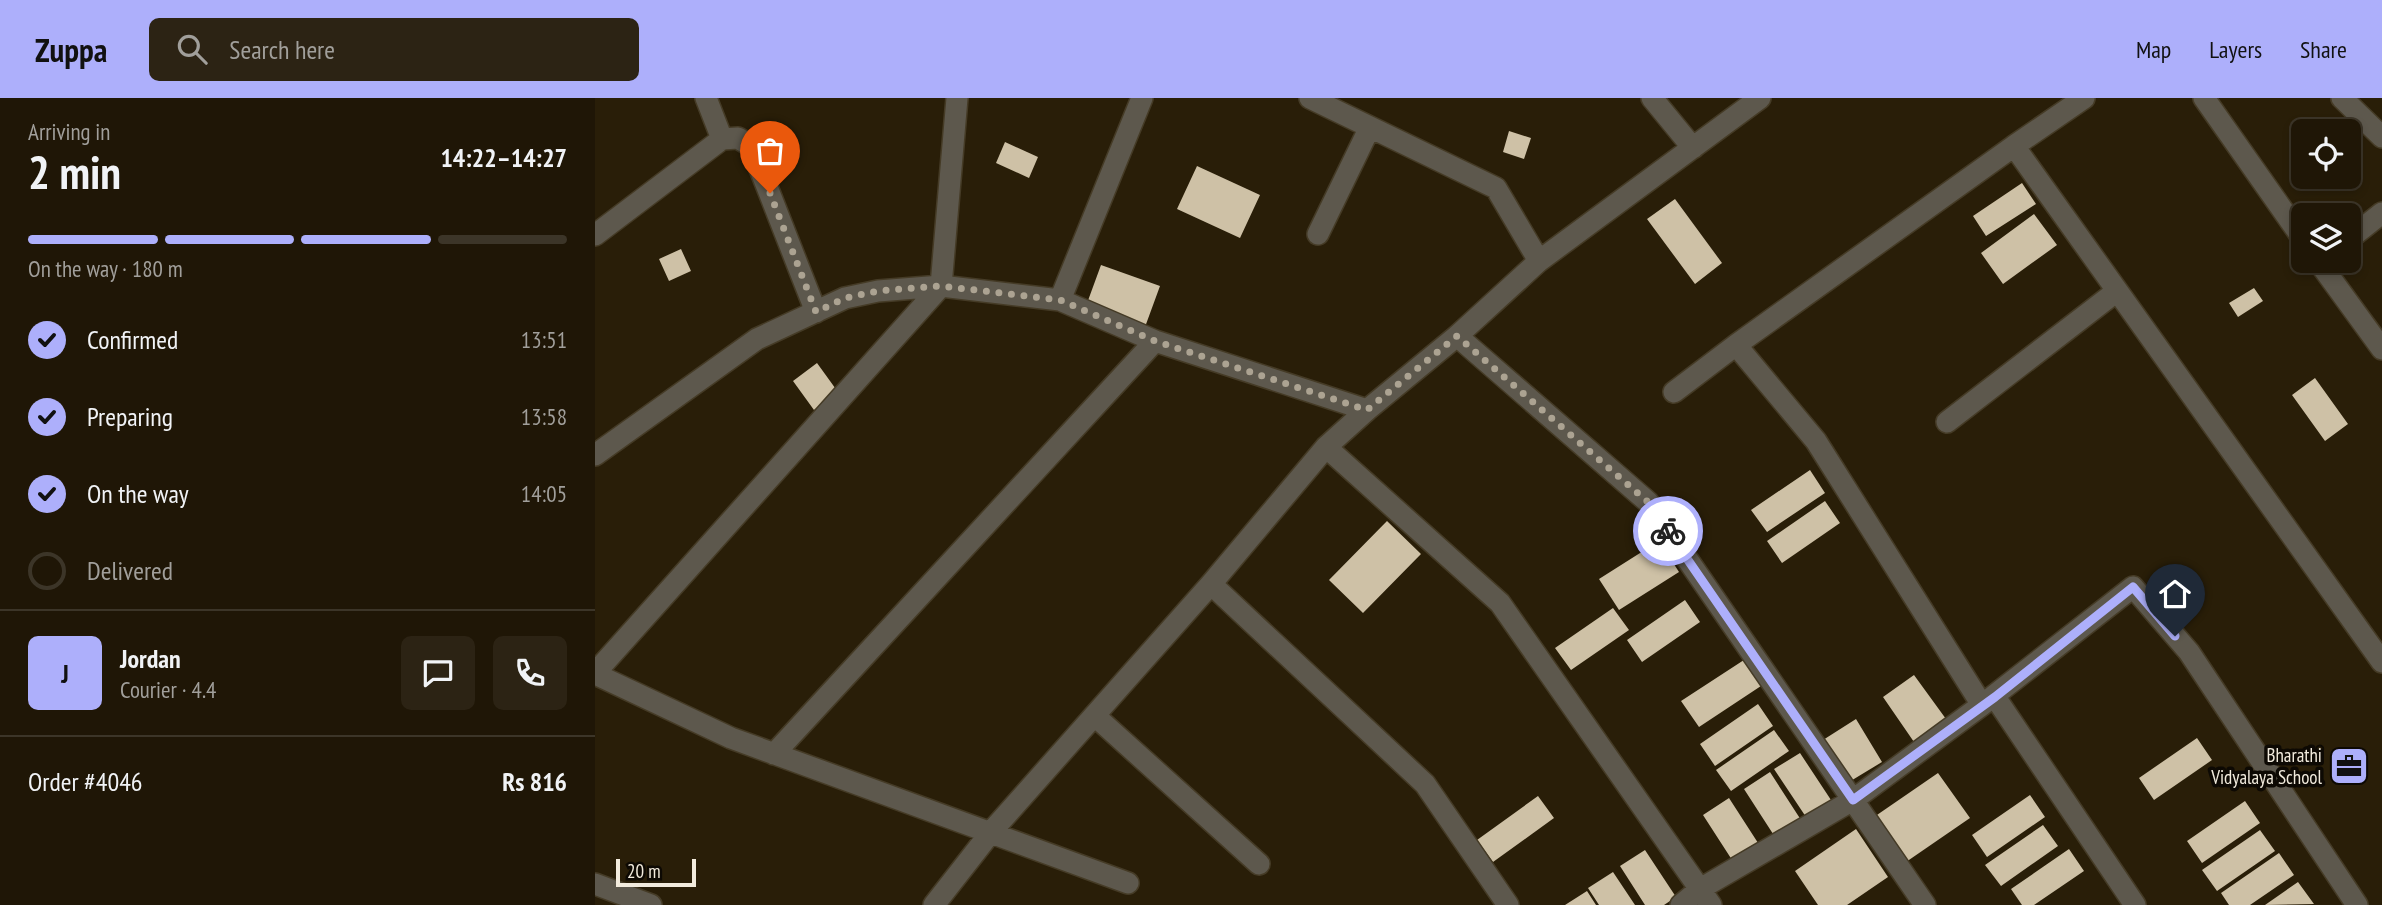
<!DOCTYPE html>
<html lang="en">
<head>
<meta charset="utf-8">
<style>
  body { margin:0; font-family:"PT Sans Narrow",sans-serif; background:#2c2314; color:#f1f3f6; height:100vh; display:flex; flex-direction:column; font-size:26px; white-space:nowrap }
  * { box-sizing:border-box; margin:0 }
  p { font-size:23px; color:#a19f9b }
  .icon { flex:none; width:38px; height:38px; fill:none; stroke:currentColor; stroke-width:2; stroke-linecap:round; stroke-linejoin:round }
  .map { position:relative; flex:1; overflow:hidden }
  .panel { display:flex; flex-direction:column; background:#1f1606; width:595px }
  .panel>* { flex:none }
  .buttons { position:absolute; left:1696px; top:21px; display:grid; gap:14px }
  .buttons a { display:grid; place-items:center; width:70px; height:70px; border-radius:10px; background:#1f1606; box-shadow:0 4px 10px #0003,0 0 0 2px #3c3528; font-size:35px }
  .scale { position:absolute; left:21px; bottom:18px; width:80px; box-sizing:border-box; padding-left:7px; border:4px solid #f2ebdd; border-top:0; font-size:19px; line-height:24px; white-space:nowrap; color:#f2ebdd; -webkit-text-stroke:5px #0d0903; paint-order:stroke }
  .pin { position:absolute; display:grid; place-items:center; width:60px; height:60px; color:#fff; margin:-72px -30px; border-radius:50% 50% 50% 0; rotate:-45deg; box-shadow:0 0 7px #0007 }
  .pin .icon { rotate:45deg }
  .courier { position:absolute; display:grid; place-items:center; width:70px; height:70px; margin:-35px; border:5px solid #adaffb; border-radius:50%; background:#fff; color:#222; box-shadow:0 2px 9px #0007 }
  .head em { font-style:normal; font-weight:700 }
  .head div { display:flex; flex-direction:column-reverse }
  .head { display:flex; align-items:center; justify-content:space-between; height:119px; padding:0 28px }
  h1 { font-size:46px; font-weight:700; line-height:52px }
  .bar { display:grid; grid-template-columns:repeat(4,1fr); gap:10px 7px; align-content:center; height:84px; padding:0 28px }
  .bar i { height:9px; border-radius:5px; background:#3c3528 }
  .bar .active { background:#adaffb }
  .bar p { grid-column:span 4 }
  .line { display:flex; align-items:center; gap:18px; padding:0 28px; border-top:2px solid #3c3528 }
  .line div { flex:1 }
  .round { display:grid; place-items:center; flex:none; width:74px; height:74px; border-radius:10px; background:#2c2314 }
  ol { padding:0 28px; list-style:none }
  li { display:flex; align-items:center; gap:21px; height:77px }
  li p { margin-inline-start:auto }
  li .icon { padding:7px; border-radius:50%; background:#adaffb; color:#111; stroke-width:4 }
  li:last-child { color:#a19f9b }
  li i { width:38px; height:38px; border:4px solid #3c3528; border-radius:50% }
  header { display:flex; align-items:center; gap:42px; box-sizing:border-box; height:98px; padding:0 35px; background:#adaffb; color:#111 }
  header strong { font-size:33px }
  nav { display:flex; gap:38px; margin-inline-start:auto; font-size:24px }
  .search { width:490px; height:63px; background:#2c2314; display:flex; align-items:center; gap:18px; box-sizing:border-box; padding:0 24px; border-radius:10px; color:#a19f9b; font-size:26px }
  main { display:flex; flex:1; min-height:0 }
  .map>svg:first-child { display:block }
  .building { fill:#cec1a6 }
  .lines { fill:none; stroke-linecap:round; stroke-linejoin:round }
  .minor-casing { stroke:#453b26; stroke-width:24 }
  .minor { stroke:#5d584d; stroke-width:21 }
  .done { stroke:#aca392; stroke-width:7; stroke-dasharray:0 12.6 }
  .route { stroke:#adaffb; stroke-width:9 }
  .labels { text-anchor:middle; stroke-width:7; stroke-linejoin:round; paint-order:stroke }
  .poi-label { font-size:19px; fill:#f2ebdd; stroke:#0d0903; text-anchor:end }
</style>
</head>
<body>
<header>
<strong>Zuppa</strong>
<div class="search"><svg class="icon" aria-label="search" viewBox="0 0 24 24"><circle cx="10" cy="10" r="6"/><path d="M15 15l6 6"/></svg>Search here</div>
<nav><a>Map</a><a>Layers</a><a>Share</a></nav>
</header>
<main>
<section class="panel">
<div class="head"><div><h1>2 min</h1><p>Arriving in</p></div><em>14:22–14:27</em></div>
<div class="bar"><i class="active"></i><i class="active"></i><i class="active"></i><i></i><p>On the way · 180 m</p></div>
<ol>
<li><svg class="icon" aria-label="check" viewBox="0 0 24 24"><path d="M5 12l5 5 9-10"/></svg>Confirmed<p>13:51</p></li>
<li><svg class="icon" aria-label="check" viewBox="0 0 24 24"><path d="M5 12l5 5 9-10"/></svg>Preparing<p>13:58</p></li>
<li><svg class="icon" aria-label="check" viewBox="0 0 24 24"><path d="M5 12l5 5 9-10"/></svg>On the way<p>14:05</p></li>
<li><i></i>Delivered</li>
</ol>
<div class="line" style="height:126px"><b class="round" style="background:#adaffb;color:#111">J</b><div><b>Jordan</b><p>Courier · 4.4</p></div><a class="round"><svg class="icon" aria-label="chat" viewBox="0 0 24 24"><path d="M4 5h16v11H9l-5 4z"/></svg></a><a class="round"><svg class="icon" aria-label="phone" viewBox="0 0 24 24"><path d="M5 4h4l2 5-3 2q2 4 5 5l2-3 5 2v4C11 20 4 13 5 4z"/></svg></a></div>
<div class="line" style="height:91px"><div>Order #4046</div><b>Rs 816</b></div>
</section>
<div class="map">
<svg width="1787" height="807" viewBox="0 0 1787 807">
  <rect width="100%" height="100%" fill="#291e08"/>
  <path class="building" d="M914,33L936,40L929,61L908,54Z
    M410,44L443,59L434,80L401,65Z
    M602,68L665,97L645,140L582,111Z
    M1427,85L1441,106L1391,138L1378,118Z
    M1080,101L1127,165L1100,186L1052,121Z
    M1439,116L1462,147L1408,186L1386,155Z
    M86,151L96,173L74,183L64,161Z
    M506,167L565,188L550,229L491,208Z
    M1659,190L1668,203L1643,219L1634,205Z
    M222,265L243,294L219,312L198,283Z
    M1720,280L1753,326L1730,343L1697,297Z
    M1215,372L1230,395L1172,434L1156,412Z
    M1230,403L1245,425L1187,465L1172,443Z
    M792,423L826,456L768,515L734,482Z
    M1064,443L1084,474L1024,512L1004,481Z
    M1090,502L1105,524L1047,564L1032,542Z
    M1018,510L1034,532L976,572L960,550Z
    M1152,560L1169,586L1104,629L1086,603Z
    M1319,577L1351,621L1319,644L1288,599Z
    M1163,606L1178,628L1120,668L1105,646Z
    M1261,621L1287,664L1254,684L1228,642Z
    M1179,632L1194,653L1136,693L1121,672Z
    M1602,640L1617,662L1559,702L1544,680Z
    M1205,655L1236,702L1211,719L1179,671Z
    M1175,674L1206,722L1180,739L1149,691Z
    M1343,675L1375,720L1311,764L1279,719Z
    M1435,697L1450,719L1392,759L1377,737Z
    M943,698L959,720L898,764L882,742Z
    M1134,700L1165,748L1139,765L1108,717Z
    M1650,703L1665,725L1607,765L1592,743Z
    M1448,727L1463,748L1406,788L1390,767Z
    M1261,731L1293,779L1252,807H1223L1200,773Z
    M1665,732L1680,753L1622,793L1607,772Z
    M1474,751L1489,773L1439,807H1427L1416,791Z
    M1050,752L1081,799L1069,807H1050L1025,768Z
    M1684,755L1699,777L1655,807H1634L1626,795Z
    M1018,774L1040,807H1004L993,790Z
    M1703,784L1719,806L1670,807Z
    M992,793L1001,807H970Z"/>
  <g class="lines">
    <g class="minor-casing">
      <path id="minor" d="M111,0L127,41
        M715,0L901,90L944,163
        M1057,0L1098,50
        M1489,0L1419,48L1787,564
        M1609,0L1708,141
        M1747,0L1787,39
        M723,136L775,29
        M0,137L127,41L143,40L156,48L221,214
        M1754,141L1787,115
        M1723,163L1787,251
        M465,202L547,0
        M862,238L1053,404L1330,807
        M1079,294L1141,247L1419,48
        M1352,324L1522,193
        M731,349L905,505L1116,807
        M0,357L162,241L250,200L283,193L346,188L465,202L560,243L772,312
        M616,486L830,686L913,807
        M0,575L346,188L362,0
        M0,576L136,640L533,785
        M1400,599L1540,807
        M1387,607L1538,489L1594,554L1762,807
        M500,618L664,766
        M179,656L560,243
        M0,786L56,807
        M339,807L396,734L616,486L731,349L772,312L862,238L944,163L1165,0
        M1086,807L1105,791L1258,702L1387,607L1221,343L1141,247"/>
    </g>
    <use href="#minor" class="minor"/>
  </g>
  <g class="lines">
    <path class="done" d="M175,95L221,214L250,200L283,193L346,188L465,202L560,243L772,312L862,238L1053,404L1073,433"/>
    <path class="route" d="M1073,433L1258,702L1400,599L1538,489L1580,538"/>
  </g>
  <defs>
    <g id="office-square" transform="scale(2.0125)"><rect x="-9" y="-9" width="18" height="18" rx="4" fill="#adaffb" stroke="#0d0903"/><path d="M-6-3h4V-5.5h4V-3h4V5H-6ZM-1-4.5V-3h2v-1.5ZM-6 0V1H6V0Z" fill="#111"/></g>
  </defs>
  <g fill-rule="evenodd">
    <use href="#office-square" x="1754" y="668"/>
  </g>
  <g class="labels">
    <g class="poi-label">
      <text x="1727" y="664">Bharathi<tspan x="1727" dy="22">Vidyalaya School</tspan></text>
    </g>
  </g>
</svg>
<div class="buttons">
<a><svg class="icon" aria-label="locate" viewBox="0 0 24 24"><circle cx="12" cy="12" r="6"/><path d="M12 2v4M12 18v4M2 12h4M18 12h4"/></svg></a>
<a><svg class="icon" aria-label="layers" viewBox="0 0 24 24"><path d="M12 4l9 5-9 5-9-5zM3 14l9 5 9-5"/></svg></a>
</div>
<div class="scale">20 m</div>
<div class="pin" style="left:175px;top:95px;background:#ea580c"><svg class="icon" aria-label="bag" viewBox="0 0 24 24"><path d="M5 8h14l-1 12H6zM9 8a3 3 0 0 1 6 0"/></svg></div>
<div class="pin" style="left:1580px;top:538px;background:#1f2937"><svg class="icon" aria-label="home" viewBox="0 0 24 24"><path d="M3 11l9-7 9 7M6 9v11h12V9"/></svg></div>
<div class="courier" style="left:1073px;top:433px"><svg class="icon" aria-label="bike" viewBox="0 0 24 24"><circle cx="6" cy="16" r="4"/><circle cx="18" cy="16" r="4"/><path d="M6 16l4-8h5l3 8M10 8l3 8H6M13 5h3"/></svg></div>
</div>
</main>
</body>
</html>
